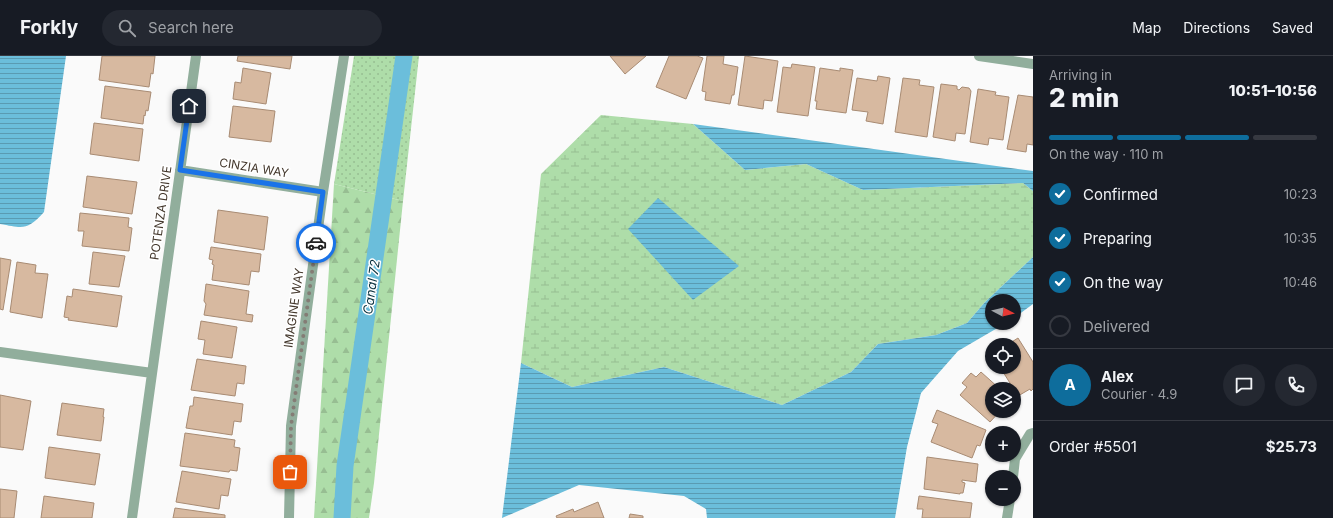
<!DOCTYPE html>
<html lang="en">
<head>
<meta charset="utf-8">
<style>
  body { margin:0; font-family:Inter,sans-serif; background:#242831; color:#f1f3f6; height:100vh; display:flex; flex-direction:column; font-size:15px; white-space:nowrap }
  * { box-sizing:border-box; margin:0 }
  p { font-size:13px; color:#9ea1a6 }
  .icon { flex:none; width:22px; height:22px; fill:none; stroke:currentColor; stroke-width:2; stroke-linecap:round; stroke-linejoin:round }
  .map { position:relative; flex:1; overflow:hidden }
  .panel { display:flex; flex-direction:column; background:#171b24; width:300px }
  .panel>* { flex:none }
  .needle { width:26px; rotate:97deg }
  .controls { position:absolute; left:985px; top:238px; display:grid; gap:8px }
  .controls a { display:grid; place-items:center; width:36px; height:36px; border-radius:50%; background:#171b24; box-shadow:0 1px 3px #0004; font-size:20px }
  .pin { position:absolute; display:grid; place-items:center; width:34px; height:34px; color:#fff; margin:-17px; border-radius:8px; box-shadow:0 2px 6px #0006 }
  .courier { position:absolute; display:grid; place-items:center; width:40px; height:40px; margin:-20px; border:3px solid #1a73e8; border-radius:50%; background:#fff; color:#222; box-shadow:0 1px 5px #0007 }
  .overview em { font-style:normal; font-weight:800 }
  .overview div { display:flex; flex-direction:column-reverse }
  .overview { display:flex; align-items:center; justify-content:space-between; height:68px; padding:0 16px }
  h1 { font-size:26px; font-weight:800; line-height:30px }
  .bar { display:grid; grid-template-columns:repeat(4,1fr); gap:6px 4px; align-content:center; height:48px; padding:0 16px }
  .bar i { height:5px; border-radius:3px; background:#363941 }
  .bar .active { background:#0e6d9c }
  .bar p { grid-column:span 4 }
  .line { display:flex; align-items:center; gap:10px; padding:0 16px; border-top:1px solid #363941 }
  .line div { flex:1 }
  .round { display:grid; place-items:center; flex:none; width:42px; height:42px; border-radius:21px; background:#242831 }
  ol { padding:0 16px; list-style:none }
  li { display:flex; align-items:center; gap:12px; height:44px }
  li p { margin-inline-start:auto }
  li .icon { padding:4px; border-radius:50%; background:#0e6d9c; color:#fff; stroke-width:4 }
  li:last-child { color:#9ea1a6 }
  li i { width:22px; height:22px; border:2px solid #363941; border-radius:50% }
  header { display:flex; align-items:center; gap:24px; box-sizing:border-box; height:56px; padding:0 20px; background:#171b24; border-bottom:1px solid #363941 }
  header strong { font-size:19px }
  nav { display:flex; gap:22px; margin-inline-start:auto; font-size:14px }
  .search { width:280px; height:36px; background:#242831; display:flex; align-items:center; gap:10px; box-sizing:border-box; padding:0 14px; border-radius:22px; color:#9ea1a6; font-size:15px }
  main { display:flex; flex:1; min-height:0 }
  .map>svg:first-child { display:block }
  .grass { fill:url(#grass-dots) }
  .forest { fill:url(#forest-firs) }
  .wetland { fill:url(#wetland-marsh) }
  .water { fill:url(#water-rules) }
  .lines { fill:none; stroke-linecap:round; stroke-linejoin:round }
  .canal { stroke:#6bbedb; stroke-width:17 }
  .building { fill:#d7b9a0; stroke:#a88b73 }
  .minor { stroke:#91ae9c; stroke-width:10 }
  .tertiary { stroke:#91ae9c; stroke-width:10 }
  .done { stroke:#847c75; stroke-width:4; stroke-dasharray:0 7.2 }
  .route { stroke:#1a73e8; stroke-width:5 }
  .labels { text-anchor:middle; stroke-width:3; stroke-linejoin:round; paint-order:stroke }
  .street-label { font-size:12px; fill:#44382d; stroke:#fff }
  .water-label { font-size:13px; font-style:italic; fill:#09313e; stroke:#fff }
</style>
</head>
<body>
<header>
<strong>Forkly</strong>
<div class="search"><svg class="icon" aria-label="search" viewBox="0 0 24 24"><circle cx="10" cy="10" r="6"/><path d="M15 15l6 6"/></svg>Search here</div>
<nav><a>Map</a><a>Directions</a><a>Saved</a></nav>
</header>
<main>
<div class="map">
<svg width="1033" height="462" viewBox="0 0 1033 462">
  <defs>
    <pattern id="grass-dots" width="8" height="8" patternUnits="userSpaceOnUse"><rect width="8" height="8" fill="#aedda9"/><path d="M2 2h.1M6 6h.1" fill="none" stroke="#97be92" stroke-width="1.8" stroke-linecap="round"/></pattern>
    <pattern id="forest-firs" width="22" height="20" patternUnits="userSpaceOnUse"><rect width="22" height="20" fill="#aedda9"/><path d="M5 1l3.5 6h-7zM16 11l3.5 6h-7z" fill="#97be92"/></pattern>
    <pattern id="wetland-marsh" width="20" height="14" patternUnits="userSpaceOnUse"><rect width="20" height="14" fill="#aedda9"/><path d="M1 5h8M5 5V1M11 12h8M15 12V8" fill="none" stroke="#97be92"/></pattern>
    <pattern id="water-rules" width="6" height="5" patternUnits="userSpaceOnUse"><rect width="6" height="5" fill="#6bbedb"/><path d="M0 2.5h6" fill="none" stroke="#5a9bb2"/></pattern>
  </defs>
  <rect width="100%" height="100%" fill="#fafafa"/>
  <path class="grass" d="M354,0H419L403,145L334,128Z"/>
  <path class="forest" d="M334,128L403,145L374,427L369,462H314Z"/>
  <path class="wetland" d="M601,59L693,68L745,114L806,108L863,134L1023,127L1033,135V201L985,246L967,267L936,279L878,288L851,316L782,349L664,311L572,331L521,307L541,118Z"/>
  <path class="water" d="M0,0H66L44,156C27,175 23,172 0,168Z
    M693,68L1033,115V135L1023,127L863,134L806,108L745,114Z
    M658,142L739,210L693,244L628,173Z
    M1033,201V248L1014,262V245H992V267H1006L958,295L921,337L907,391L895,462H707L706,453L684,440L579,429L502,462L521,307L572,331L664,311L782,349L851,316L878,288L936,279L967,267L985,246Z"/>
  <g class="lines">
    <path class="canal" d="M342,462L345,410L404,0"/>
  </g>
  <path class="building" d="M102,0H155L153,18L151,17L149,31L99,24Z
    M238,0H292L290,13L237,5Z
    M610,0H646L625,18Z
    M669,0H697L703,2L686,43L656,31Z
    M707,0H724L723,8L738,11L734,39H732L730,48L705,44L706,36L702,35Z
    M745,0L778,5L772,45L764,44L763,53L738,49Z
    M792,8L815,11L808,60L777,56L783,11L791,12Z
    M243,12L271,17L266,48L233,43L235,26L241,27Z
    M820,12L840,15V12L853,14L846,57L816,53L817,45H815Z
    M878,20L890,22L883,68L866,65L868,56L852,54L857,22L877,25Z
    M903,22L920,24L919,29L934,31L927,81L895,76Z
    M941,28L957,30V33L959,34L962,31L969,32L971,35L965,78L956,77L955,85L933,81Z
    M105,30L151,36L148,55L146,54L145,60L144,59L143,68L101,62Z
    M978,33L996,36L995,39L1009,41L1003,84L989,82L988,89L970,86Z
    M1018,39L1033,41V89L1027,88L1026,96L1007,93Z
    M233,50L275,55L271,86L229,81Z
    M94,67L143,73L139,105L90,98Z
    M87,120L137,126L132,158L83,151Z
    M218,154L268,161L264,194L214,186Z
    M80,157L129,162L128,171L132,172L129,195L82,190L84,175H78Z
    M211,191L261,198L259,216L251,215L249,229L212,224L214,209L212,208L213,204L209,203Z
    M93,196L125,200L119,231L89,228Z
    M0,202L11,204L3,254L0,253Z
    M17,206L36,209L35,217L48,218L42,262L10,256Z
    M206,228L249,235L246,258L253,259L252,266L204,259L206,248L204,245Z
    M73,233L122,240L117,271L68,264L69,262L64,261L67,240L72,241Z
    M201,265L237,271L232,302L203,298L205,284L198,283Z
    M1018,282L1033,306V333L1031,335L1030,333L1018,340L1000,311H1014V289H1007Z
    M197,303L246,310L244,328L237,327L235,340L191,334Z
    M981,316L1000,333H992V355H1000L990,366L960,339L967,331L962,327L971,317L976,321Z
    M0,339L31,345L23,394L0,391Z
    M194,341L243,348L241,366L234,365L232,379L186,372L190,350H193Z
    M62,347L104,353L103,361H104L101,385L57,379Z
    M937,354L986,374L980,390L977,389L972,402L931,386L938,368L932,366Z
    M185,377L235,384L234,391L240,392L237,415L230,414L229,416L180,410Z
    M49,391L100,398L95,429L45,422Z
    M927,401L978,408L976,426L962,424V426L965,427L963,437H960V438L924,433Z
    M182,415L231,423L228,440L221,439L219,453L176,446Z
    M0,433L17,435L14,462H0Z
    M44,440L94,447L92,462H41Z
    M919,440L972,447L970,462H922L923,453H917Z
    M598,446L604,462H557L556,460L573,453L574,456Z
    M175,452L225,459V462H173Z
    M630,458L643,460V462H629Z"/>
  <g class="lines">
    <path class="minor" d="M979,0L1033,8
      M180,114L323,136
      M0,296L152,317
      M1013,421L1015,403L1030,378L1033,377
      M132,462L196,0
      M1007,462L1010,443"/>
    <path class="tertiary" d="M289,462L291,370L323,136L344,0"/>
  </g>
  <g class="lines">
    <path class="done" d="M290,416L291,370L316,187"/>
    <path class="route" d="M189,50L180,114L323,136L316,187"/>
  </g>
  <g class="labels">
    <g class="street-label">
      <text transform="translate(254 112) rotate(9)" y="4">CINZIA WAY</text>
      <text transform="translate(161 157) rotate(-82)" y="4">POTENZA DRIVE</text>
      <text transform="translate(294 252) rotate(-82)" y="4">IMAGINE WAY</text>
    </g>
    <g class="water-label">
      <text transform="translate(371 231) rotate(-82)" y="5">Canal 72</text>
    </g>
  </g>
</svg>
<div class="controls">
<a><svg class="needle" viewBox="-14 -14 28 28"><path d="M0-13l5 13h-10z" fill="#e53935"/><path d="M0 13l5-13h-10z" fill="#9ea1a6"/></svg></a>
<a><svg class="icon" aria-label="locate" viewBox="0 0 24 24"><circle cx="12" cy="12" r="6"/><path d="M12 2v4M12 18v4M2 12h4M18 12h4"/></svg></a>
<a><svg class="icon" aria-label="layers" viewBox="0 0 24 24"><path d="M12 4l9 5-9 5-9-5zM3 14l9 5 9-5"/></svg></a>
<a>+</a>
<a>−</a>
</div>
<div class="pin" style="left:290px;top:416px;background:#ea580c"><svg class="icon" aria-label="bag" viewBox="0 0 24 24"><path d="M5 8h14l-1 12H6zM9 8a3 3 0 0 1 6 0"/></svg></div>
<div class="pin" style="left:189px;top:50px;background:#1f2937"><svg class="icon" aria-label="home" viewBox="0 0 24 24"><path d="M3 11l9-7 9 7M6 9v11h12V9"/></svg></div>
<div class="courier" style="left:316px;top:187px"><svg class="icon" aria-label="car" viewBox="0 0 24 24"><path d="M5 17H2v-5l4-1 3-4h7l3 4 3 1v5h-3M9 17h6M6 11h13"/><circle cx="7" cy="17" r="2"/><circle cx="17" cy="17" r="2"/></svg></div>
</div>
<section class="panel">
<div class="overview"><div><h1>2 min</h1><p>Arriving in</p></div><em>10:51–10:56</em></div>
<div class="bar"><i class="active"></i><i class="active"></i><i class="active"></i><i></i><p>On the way · 110 m</p></div>
<ol>
<li><svg class="icon" aria-label="check" viewBox="0 0 24 24"><path d="M5 12l5 5 9-10"/></svg>Confirmed<p>10:23</p></li>
<li><svg class="icon" aria-label="check" viewBox="0 0 24 24"><path d="M5 12l5 5 9-10"/></svg>Preparing<p>10:35</p></li>
<li><svg class="icon" aria-label="check" viewBox="0 0 24 24"><path d="M5 12l5 5 9-10"/></svg>On the way<p>10:46</p></li>
<li><i></i>Delivered</li>
</ol>
<div class="line" style="height:72px"><b class="round" style="background:#0e6d9c;color:#fff">A</b><div><b>Alex</b><p>Courier · 4.9</p></div><a class="round"><svg class="icon" aria-label="chat" viewBox="0 0 24 24"><path d="M4 5h16v11H9l-5 4z"/></svg></a><a class="round"><svg class="icon" aria-label="phone" viewBox="0 0 24 24"><path d="M5 4h4l2 5-3 2q2 4 5 5l2-3 5 2v4C11 20 4 13 5 4z"/></svg></a></div>
<div class="line" style="height:52px"><div>Order #5501</div><b>$25.73</b></div>
</section>
</main>
</body>
</html>
